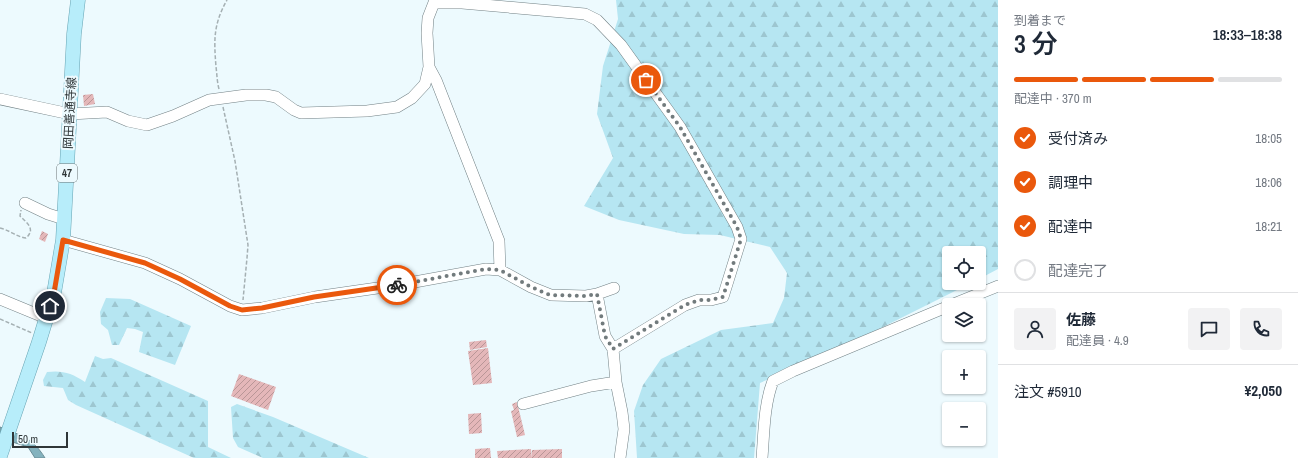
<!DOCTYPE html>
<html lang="ja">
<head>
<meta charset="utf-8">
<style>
  body { margin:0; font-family:"Archivo Narrow","Noto Sans JP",sans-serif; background:#f2f2f3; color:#1f2937; height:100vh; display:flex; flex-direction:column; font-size:15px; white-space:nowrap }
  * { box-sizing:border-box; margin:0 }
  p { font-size:13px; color:#747a83 }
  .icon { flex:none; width:22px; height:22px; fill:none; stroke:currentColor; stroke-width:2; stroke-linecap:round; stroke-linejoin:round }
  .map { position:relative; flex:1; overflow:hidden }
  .sheet { display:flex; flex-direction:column; background:#fff; width:300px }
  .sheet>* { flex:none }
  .buttons { position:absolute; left:942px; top:246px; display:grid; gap:8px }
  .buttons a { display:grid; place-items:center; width:44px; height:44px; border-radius:4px; background:#fff; box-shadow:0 1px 3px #0004; font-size:20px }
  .scale { position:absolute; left:12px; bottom:10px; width:56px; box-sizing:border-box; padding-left:4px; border:2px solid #2f3638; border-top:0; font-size:11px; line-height:14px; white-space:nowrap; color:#2f3638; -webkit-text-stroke:3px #edfafe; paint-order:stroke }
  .pin { position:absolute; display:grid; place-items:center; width:34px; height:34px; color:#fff; margin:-17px; border:2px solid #fff; border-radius:50%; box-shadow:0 1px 4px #0007 }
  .courier { position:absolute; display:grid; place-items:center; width:40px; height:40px; margin:-20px; border:3px solid #ea580c; border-radius:50%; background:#fff; color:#222; box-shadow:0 1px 5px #0007 }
  .head em { font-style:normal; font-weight:600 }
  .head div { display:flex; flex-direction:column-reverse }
  .head { display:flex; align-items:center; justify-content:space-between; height:68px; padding:0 16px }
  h1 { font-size:26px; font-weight:600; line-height:30px }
  .bar { display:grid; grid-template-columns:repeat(4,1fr); gap:6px 4px; align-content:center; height:48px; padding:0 16px }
  .bar i { height:5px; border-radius:3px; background:#e0e1e3 }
  .bar .active { background:#ea580c }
  .bar p { grid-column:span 4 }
  .line { display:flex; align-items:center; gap:10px; padding:0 16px; border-top:1px solid #e0e1e3 }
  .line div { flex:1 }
  .round { display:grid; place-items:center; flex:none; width:42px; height:42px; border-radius:4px; background:#f2f2f3 }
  ol { padding:0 16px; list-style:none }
  li { display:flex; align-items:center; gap:12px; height:44px }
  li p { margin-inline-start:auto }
  li .icon { padding:4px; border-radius:50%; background:#ea580c; color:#fff; stroke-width:4 }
  li:last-child { color:#747a83 }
  li i { width:22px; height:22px; border:2px solid #e0e1e3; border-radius:50% }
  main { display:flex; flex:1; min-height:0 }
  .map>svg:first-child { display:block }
  .forest { fill:url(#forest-firs) }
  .water { fill:#83b2be; stroke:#6a8d96 }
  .building { fill:url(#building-hatch) }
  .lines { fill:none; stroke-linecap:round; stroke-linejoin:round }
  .minor-casing { stroke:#728185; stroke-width:12 }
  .major-casing { stroke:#68a5b4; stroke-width:15 }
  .path { stroke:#a5b0b3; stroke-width:1.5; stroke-dasharray:4 2; stroke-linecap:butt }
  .minor { stroke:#fff; stroke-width:11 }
  .major { stroke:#b7edfa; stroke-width:14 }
  .done { stroke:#727b7d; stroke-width:4; stroke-dasharray:0 7.2 }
  .route { stroke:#ea580c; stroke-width:5 }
  .labels { text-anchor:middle; stroke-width:4; stroke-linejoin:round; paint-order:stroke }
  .shield { fill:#edfafe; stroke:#687173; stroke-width:1 }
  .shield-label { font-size:11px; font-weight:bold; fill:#2f3638 }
  .street-label { font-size:12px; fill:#2f3638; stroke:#edfafe }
</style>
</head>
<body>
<main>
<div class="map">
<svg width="998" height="458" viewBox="0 0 998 458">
  <defs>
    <pattern id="forest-firs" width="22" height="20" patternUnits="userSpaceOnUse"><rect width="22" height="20" fill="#b6e6f2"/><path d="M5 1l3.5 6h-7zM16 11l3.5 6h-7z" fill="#9dc6d0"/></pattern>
    <pattern id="building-hatch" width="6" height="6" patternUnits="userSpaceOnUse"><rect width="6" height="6" fill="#e4b7b9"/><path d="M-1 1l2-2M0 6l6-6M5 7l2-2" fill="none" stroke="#b99697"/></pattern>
  </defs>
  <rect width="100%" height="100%" fill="#edfafe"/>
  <path class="forest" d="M616,0H998V269L979,279V253H949V283H971L867,335L760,383L754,458H637L634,411L643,385L661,359L721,330L773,323L784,298L787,273L770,247L720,235L684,234L619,220L584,206L613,158L597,114L603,66L618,19Z
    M106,298L130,299L191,326L175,365L139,352L143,332L135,329L127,328L119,345H112L108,330L101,324L100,312Z
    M95,356L103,359L111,358L208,401V447L231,458H194L76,405L68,400L63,388L44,386L43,380L47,372C62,370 72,373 85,382Z
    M237,404L273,417L369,458H263L238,447L233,438L231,407Z"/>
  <path class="water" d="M0,427C22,436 32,437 45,458H35L28,447L0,438Z"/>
  <path class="building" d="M93,94L95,104L84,106L83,95Z
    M42,231L48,234L45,242L39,239Z
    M486,340L487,347L470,350L469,342Z
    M488,348L492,383L473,385L468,351Z
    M239,374L276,387L268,410L231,396Z
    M517,402L525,435L517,437L511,411L514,410L512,404Z
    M481,413L482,433L469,434L468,414Z
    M490,448L491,458H475V449Z
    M531,449L532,458H498L497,451Z
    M562,449V458H532V450Z"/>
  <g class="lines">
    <g class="minor-casing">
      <path id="minor" d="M435,0L428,18L427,33L429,67L436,80L499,241L500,270
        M434,3H462L585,14L597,20L621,45L680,127L737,227L741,239L723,297L711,300H699L685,305L613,349
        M0,99L70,114L107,112L128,121L147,125L173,116L209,100L246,95H266L276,97L294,110L301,113L367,111L397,107L412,98L425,84L429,67
        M25,203L48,214L64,219
        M63,240L145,263L180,279L230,306L242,310L262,308L315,297L398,285L486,269L500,270L531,287L551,295L586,296L597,294L614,288
        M597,294L605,336L613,349L616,382L622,412L624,429L620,458
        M0,299L46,318
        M951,305L998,286
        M523,404L591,386L616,382
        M762,458C764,433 764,404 773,381L793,371L949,306"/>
    </g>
    <g class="major-casing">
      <path id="major" d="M0,456L39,342L54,293L63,240L74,34L78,0"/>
    </g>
    <path class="path" d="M219,89C217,82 217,74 216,67C214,40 213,25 227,0
      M223,107L235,161L248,245L247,258L243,300
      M0,228C9,230 17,237 26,238C36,229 27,223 20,216L21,210
      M0,319L32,333"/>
    <use href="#minor" class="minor"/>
    <use href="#major" class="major"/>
  </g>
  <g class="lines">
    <path class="done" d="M397,285L486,269L500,270L531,287L550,295L586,296L597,294L605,336L613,349L685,305L699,300H711L723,297L741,239L737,227L680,127L646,80"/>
    <path class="route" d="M50,306L54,293L63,240L145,263L180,279L230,306L242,310L262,308L314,297L397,285"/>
  </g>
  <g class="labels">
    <rect class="shield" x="57" y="164" width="20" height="18" rx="3"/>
    <g class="shield-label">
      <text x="67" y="177">47</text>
    </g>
    <g class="street-label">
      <text transform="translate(70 113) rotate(-87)" y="4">岡田善通寺線</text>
    </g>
  </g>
</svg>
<div class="buttons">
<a><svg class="icon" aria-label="locate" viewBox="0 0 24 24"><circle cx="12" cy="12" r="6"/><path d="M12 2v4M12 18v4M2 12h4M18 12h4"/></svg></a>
<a><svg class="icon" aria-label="layers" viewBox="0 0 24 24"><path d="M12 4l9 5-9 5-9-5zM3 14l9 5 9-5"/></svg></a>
<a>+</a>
<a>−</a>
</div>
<div class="scale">50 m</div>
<div class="pin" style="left:646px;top:80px;background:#ea580c"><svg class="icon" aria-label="bag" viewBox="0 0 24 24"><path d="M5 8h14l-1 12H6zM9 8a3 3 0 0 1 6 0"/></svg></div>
<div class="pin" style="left:50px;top:306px;background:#1f2937"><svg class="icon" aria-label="home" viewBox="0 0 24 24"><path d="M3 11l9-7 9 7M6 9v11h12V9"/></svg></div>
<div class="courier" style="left:397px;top:285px"><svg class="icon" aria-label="bike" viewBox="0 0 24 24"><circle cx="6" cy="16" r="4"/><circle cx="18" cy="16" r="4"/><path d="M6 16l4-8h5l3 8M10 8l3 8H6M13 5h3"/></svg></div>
</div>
<section class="sheet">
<div class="head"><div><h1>3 分</h1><p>到着まで</p></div><em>18:33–18:38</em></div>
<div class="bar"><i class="active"></i><i class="active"></i><i class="active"></i><i></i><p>配達中 · 370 m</p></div>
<ol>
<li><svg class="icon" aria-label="check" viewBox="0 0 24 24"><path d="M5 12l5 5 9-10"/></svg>受付済み<p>18:05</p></li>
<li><svg class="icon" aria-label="check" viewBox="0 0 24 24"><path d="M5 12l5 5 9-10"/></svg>調理中<p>18:06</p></li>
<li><svg class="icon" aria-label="check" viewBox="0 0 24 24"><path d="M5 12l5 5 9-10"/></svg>配達中<p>18:21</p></li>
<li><i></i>配達完了</li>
</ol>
<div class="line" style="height:72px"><a class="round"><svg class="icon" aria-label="person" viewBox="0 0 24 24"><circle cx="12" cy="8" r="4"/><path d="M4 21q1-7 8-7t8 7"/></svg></a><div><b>佐藤</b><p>配達員 · 4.9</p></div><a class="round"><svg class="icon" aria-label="chat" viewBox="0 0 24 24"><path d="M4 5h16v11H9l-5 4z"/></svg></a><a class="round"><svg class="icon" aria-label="phone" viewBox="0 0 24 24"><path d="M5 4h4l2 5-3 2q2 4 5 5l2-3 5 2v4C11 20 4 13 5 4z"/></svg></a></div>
<div class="line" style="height:52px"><div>注文 #5910</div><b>¥2,050</b></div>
</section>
</main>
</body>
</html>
